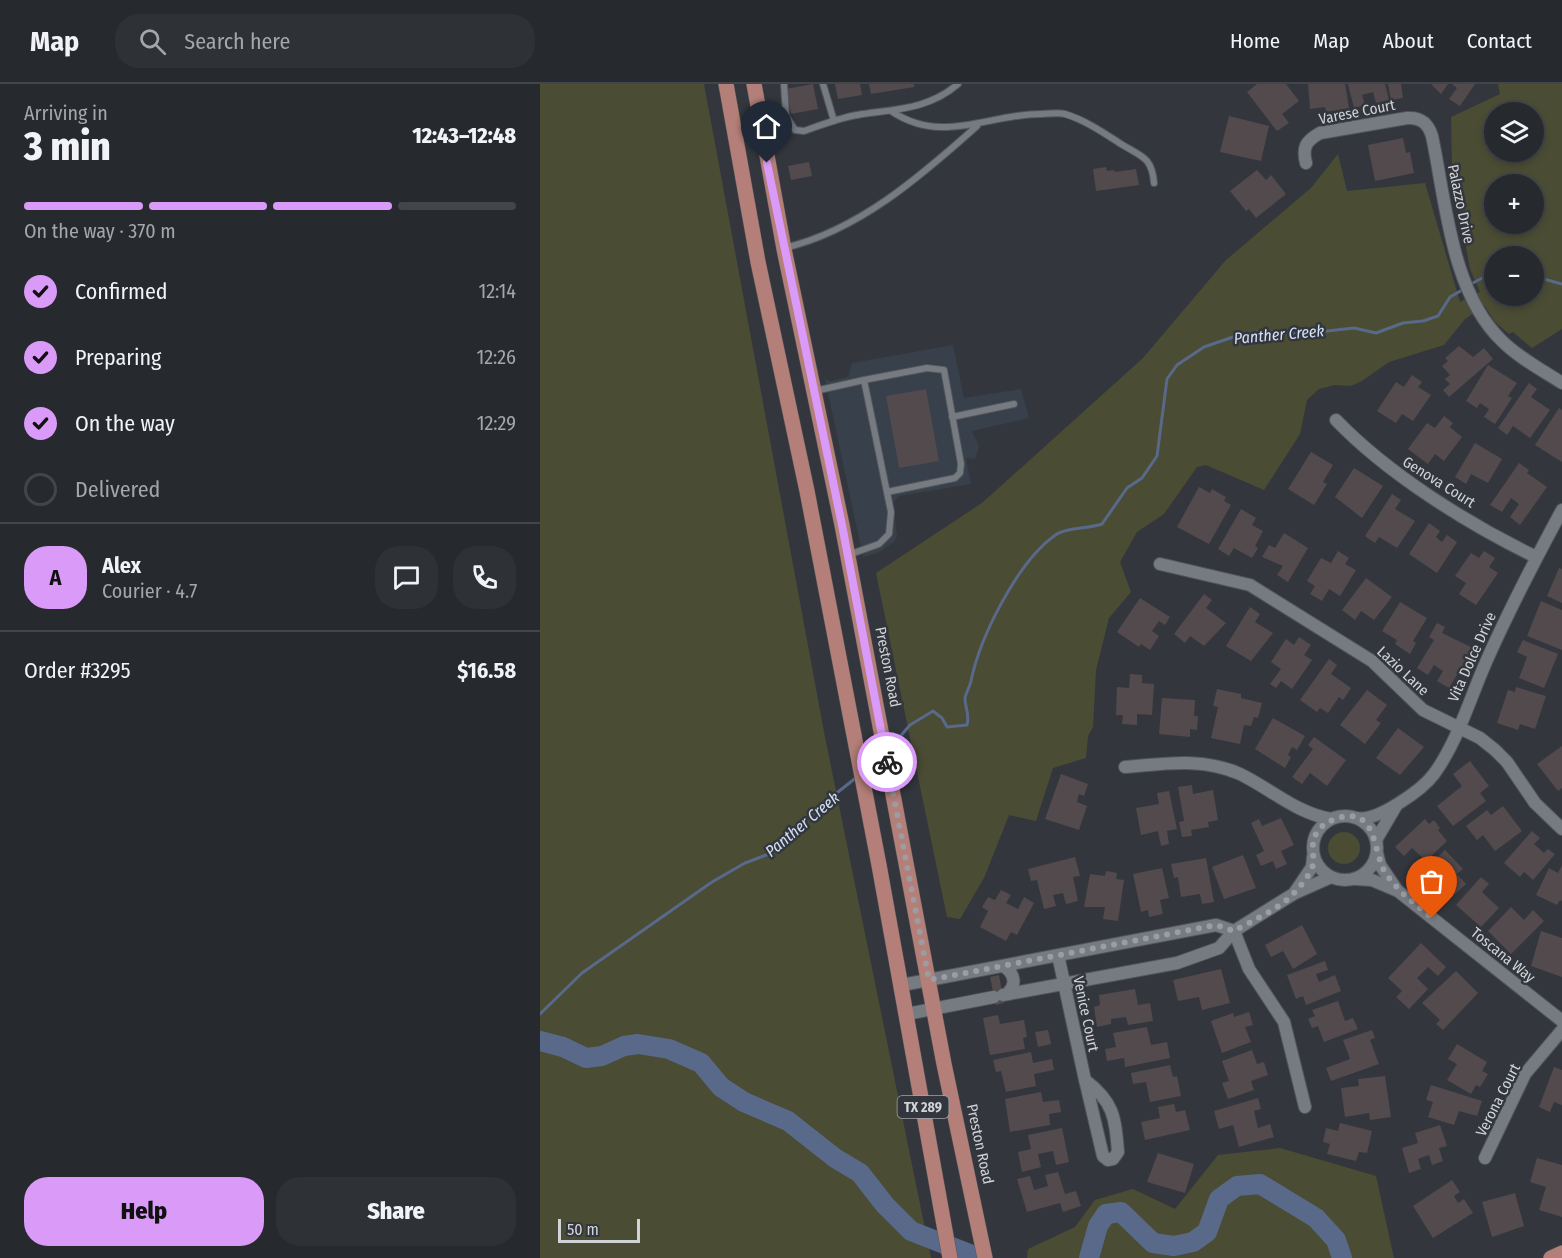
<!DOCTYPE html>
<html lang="en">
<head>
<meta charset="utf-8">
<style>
  body { margin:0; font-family:"Fira Sans Condensed",sans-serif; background:#2e3136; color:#f1f3f6; height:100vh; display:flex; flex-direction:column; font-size:22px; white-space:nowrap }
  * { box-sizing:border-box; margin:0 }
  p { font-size:20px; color:#a4a6aa }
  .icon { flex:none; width:33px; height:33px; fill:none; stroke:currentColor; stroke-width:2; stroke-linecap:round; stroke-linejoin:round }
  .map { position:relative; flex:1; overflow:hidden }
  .details { display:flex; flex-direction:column; background:#26292e; width:540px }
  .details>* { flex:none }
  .fabs { position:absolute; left:944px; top:18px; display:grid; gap:12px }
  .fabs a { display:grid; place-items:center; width:60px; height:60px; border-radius:50%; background:#26292e; box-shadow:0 3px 9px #0003,0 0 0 2px #42454a; font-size:30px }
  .scale { position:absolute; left:18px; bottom:15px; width:82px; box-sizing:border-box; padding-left:6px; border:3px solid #d1d4d7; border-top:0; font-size:16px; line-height:21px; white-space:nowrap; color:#d1d4d7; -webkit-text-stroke:4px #33373d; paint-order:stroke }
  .pin { position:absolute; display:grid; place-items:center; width:51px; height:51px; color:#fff; margin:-62px -26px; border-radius:50% 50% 50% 0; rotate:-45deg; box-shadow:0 0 6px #0007 }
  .pin .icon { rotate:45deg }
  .courier { position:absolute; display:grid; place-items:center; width:60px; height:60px; margin:-30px; border:4px solid #da9af7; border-radius:50%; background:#fff; color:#222; box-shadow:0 2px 8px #0007 }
  .summary em { font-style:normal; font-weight:800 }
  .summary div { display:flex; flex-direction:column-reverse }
  .summary { display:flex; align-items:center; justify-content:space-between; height:102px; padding:0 24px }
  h1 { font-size:39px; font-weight:800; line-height:45px }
  .bar { display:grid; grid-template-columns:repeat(4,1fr); gap:9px 6px; align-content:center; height:72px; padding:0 24px }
  .bar i { height:8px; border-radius:4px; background:#42454a }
  .bar .selected { background:#da9af7 }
  .bar p { grid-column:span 4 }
  .line { display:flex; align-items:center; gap:15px; padding:0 24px; border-top:2px solid #42454a }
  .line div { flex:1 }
  .round { display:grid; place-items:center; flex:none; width:63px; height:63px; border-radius:24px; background:#2e3136 }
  ol { padding:0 24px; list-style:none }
  li { display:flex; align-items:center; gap:18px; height:66px }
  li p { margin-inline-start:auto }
  li .icon { padding:6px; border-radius:50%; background:#da9af7; color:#111; stroke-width:4 }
  li:last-child { color:#a4a6aa }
  li i { width:33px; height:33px; border:3px solid #42454a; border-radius:50% }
  .button { display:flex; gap:12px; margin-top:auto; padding:12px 24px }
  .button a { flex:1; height:69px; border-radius:24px; background:#da9af7; color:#111; font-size:24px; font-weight:800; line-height:69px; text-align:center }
  .button a+a { background:#2e3136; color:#f1f3f6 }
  header { display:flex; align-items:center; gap:36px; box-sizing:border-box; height:84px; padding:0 30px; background:#26292e; border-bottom:2px solid #42454a }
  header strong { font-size:28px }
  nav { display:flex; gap:33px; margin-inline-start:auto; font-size:21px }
  .search { width:420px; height:54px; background:#2e3136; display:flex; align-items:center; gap:15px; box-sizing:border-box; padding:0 21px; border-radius:24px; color:#a4a6aa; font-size:22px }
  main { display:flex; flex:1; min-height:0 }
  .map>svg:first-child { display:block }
  .built { fill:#37404b }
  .green { fill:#4b4c34; fill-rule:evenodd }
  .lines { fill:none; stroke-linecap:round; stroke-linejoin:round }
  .stream { stroke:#59698a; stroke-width:3 }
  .river { stroke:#59698a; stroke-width:20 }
  .building { fill:#524a4d }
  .service-casing { stroke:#52555a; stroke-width:8 }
  .minor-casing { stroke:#52555a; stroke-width:14 }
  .primary-casing { stroke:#52555a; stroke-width:16 }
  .service { stroke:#767b82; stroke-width:6 }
  .minor { stroke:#767b82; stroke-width:12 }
  .primary { stroke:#b47f78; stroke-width:15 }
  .done { stroke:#9a9da1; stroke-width:6; stroke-dasharray:0 10.8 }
  .route { stroke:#da9af7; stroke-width:8 }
  .labels { text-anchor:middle; stroke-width:5; stroke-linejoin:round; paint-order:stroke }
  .shield { fill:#33373d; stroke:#a2a5a9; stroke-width:1.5 }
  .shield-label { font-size:14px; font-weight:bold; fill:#d1d4d7 }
  .street-label { font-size:15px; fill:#d1d4d7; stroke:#33373d }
  .water-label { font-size:16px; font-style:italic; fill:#d4e0f7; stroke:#33373d }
</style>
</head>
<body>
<header>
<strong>Map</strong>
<div class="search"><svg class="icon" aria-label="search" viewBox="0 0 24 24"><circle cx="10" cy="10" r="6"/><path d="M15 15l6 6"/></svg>Search here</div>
<nav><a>Home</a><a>Map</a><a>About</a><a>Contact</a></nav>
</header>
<main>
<section class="details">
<div class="summary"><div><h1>3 min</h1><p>Arriving in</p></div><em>12:43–12:48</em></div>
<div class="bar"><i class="selected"></i><i class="selected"></i><i class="selected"></i><i></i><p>On the way · 370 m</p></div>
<ol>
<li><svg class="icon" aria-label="check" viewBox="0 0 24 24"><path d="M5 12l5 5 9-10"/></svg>Confirmed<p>12:14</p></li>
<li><svg class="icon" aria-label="check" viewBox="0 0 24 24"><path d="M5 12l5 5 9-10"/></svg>Preparing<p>12:26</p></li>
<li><svg class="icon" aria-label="check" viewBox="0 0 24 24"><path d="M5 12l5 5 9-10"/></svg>On the way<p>12:29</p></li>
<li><i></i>Delivered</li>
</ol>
<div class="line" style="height:108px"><b class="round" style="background:#da9af7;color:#111">A</b><div><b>Alex</b><p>Courier · 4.7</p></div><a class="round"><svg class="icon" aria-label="chat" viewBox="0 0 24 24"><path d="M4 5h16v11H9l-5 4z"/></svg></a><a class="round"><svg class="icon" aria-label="phone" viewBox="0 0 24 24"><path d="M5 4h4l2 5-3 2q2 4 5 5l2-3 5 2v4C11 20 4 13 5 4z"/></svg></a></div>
<div class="line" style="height:78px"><div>Order #3295</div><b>$16.58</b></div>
<div class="button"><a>Help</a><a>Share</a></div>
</section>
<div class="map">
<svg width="1022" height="1174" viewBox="0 0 1022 1174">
  <rect width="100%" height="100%" fill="#33373d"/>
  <path class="built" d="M413,261L424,314L481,305L489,334L432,347L439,362L435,375L426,374L431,400L359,412L353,419L357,452L354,458L338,469L323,473L285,295L290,297L308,293L312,279Z"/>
  <path class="green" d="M0,0H164L284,648L391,1174H0Z
    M958,0H1022V245L992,264L973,248L969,250L955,238L945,222L925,235L904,261L849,278L822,297L811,302L795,301L779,305L767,316L760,350L724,406L666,381L657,383L624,430L597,448L580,478L591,508L569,534L556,586L553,643L548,652L546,674L513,684L496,737L469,731L444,794L420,835L407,833L336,489L442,419L603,274L686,176L771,104L798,70L807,107L885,99L920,218L940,208L930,185L912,83L911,33L960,10ZM954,28H993V68H954ZM954,100H993V140H954ZM954,172H993V212H954Z
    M788 764a16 16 0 1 1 32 0a16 16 0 1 1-32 0Z
    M740,1064L836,1092L854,1174H487L488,1165L535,1143L555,1116L593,1105L635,1125L678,1071Z"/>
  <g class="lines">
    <path class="stream" d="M993,192L1022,200
      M929,201L954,188
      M351,663L370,641L393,627L402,634L407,643L427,641C430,630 425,625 425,614C426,609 430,602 431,597C440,553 477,479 514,452C526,443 547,445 562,440L587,404L602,394L617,372L627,295L637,281L664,263L699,251L724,247L760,250L814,244L836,249L863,239L883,237L898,232L910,213L924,205
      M326,685L341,671
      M0,930L42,889L172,798L205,779L234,768L260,738L317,693"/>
    <path class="river" d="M0,957L23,963L46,974L62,972L84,962L98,960L129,965L161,979L181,1003L204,1018L248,1037L295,1074L320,1089L345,1121L371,1147L440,1174
      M549,1174L558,1142L566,1130L581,1128L613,1159L634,1162L653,1158L667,1148L679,1115L697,1102L720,1100L776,1134L796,1156L802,1174"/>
  </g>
  <path class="building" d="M273,0L278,25L251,30L246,5Z
    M295,0H320L322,11L298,15Z
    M329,0H374V3L331,10Z
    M717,0H746L759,17L742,30L749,39L737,47L707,8Z
    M768,0H805L809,24L786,28L785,23L770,25Z
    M808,0H845L849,16L836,19L833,8L822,11L825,21L814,24Z
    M848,0H861L863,14L851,16Z
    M891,0H908L901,10Z
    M912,0H935L920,22L909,15L917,4Z
    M689,32L729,42L721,77L680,68Z
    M863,54L866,69L870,68L874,89L835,97L828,61Z
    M269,78L272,92L251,96L248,82Z
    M566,83L567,87L574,86L575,88L596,85L599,101L556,107L553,85Z
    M717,86L726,96L731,91L746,110L716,134L709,125L706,127L690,107Z
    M919,262L933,273L944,264L953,275L909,313L903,306L910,300L905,295L910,291L902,282L908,277L905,274Z
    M948,281L977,299L968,312L972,314L955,340L944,333L949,325L940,319L937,324L926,317Z
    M872,291L882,298L878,303L891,311L873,337L862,330L856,339L837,327L856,298L864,303Z
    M989,299L997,305L991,313L1010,326L990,354L973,342L967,351L958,344Z
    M386,305L399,377L359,384L346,312Z
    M1019,324L1022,326V378L995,361Z
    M904,332L913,339L910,343L922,353L904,377L895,370L888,380L868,365L887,339L895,344Z
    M935,359L962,375L948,399L931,390L926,400L915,393Z
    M771,368L793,381L783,398L787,400L774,421L748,405Z
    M979,379L989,386L987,389L1007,403L980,441L970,433L979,420L971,414L962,428L950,421Z
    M814,384L843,402L822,434L795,413Z
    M659,403L670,409L672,405L686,413L684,417L691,421L669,460L637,443Z
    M852,410L861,416L855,425L875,437L857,464L839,453L835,459L825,452Z
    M701,425L716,434L712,441L723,447L715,462L718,464L712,474L694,464L689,472L678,465Z
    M889,439L900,447L896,453L902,458L907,451L917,458L897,489L869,470Z
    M744,449L768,464L748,498L737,491L743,482L722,473L729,461L735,464Z
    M798,467L809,474L805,480L816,486L800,512L789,505L782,517L770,510L775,502L767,497L781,474L791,479Z
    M944,467L955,474L949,483L958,489L936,521L919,510L926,499L915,492L931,469L939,474Z
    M1019,484L1022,485V519L1007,512Z
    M826,494L852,513L834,536L821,527L815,536L802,526Z
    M664,510L672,516L666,524L686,539L664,562L650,552L645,559L634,550Z
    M600,514L630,533L625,541L619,537L612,547L619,552L610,566L601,560L599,563L577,548Z
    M1001,517L1022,526V566L987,552Z
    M860,518L887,534L873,557L876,559L870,570L855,560L857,556L842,547Z
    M710,523L720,530L715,538L733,549L711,577L686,562Z
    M897,539L905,543L902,549L933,564L909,604L897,597L903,587L894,581L888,591L877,584L894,556L889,553Z
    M759,553L771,561L764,571L772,576L752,605L741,597L736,604L730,600L741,585L731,578L746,555L754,561Z
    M983,556L1018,570L1004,604L979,594L987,573L977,568Z
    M789,575L797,581L791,590L811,604L803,616L799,613L788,629L780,624L777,628L760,616Z
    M590,590L602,591V599L614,600L612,631L597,630V641L582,640L583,631H576L577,603L589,604Z
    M976,603L1006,612L995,645L980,640L978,646L957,639L968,606L975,608Z
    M677,605L701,610V614L722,619L718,634L714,633L711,642L704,641L700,660L671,654L678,623L673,622Z
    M827,606L847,621L836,636L841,639L825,660L800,641Z
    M622,614L655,616L654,632H658L657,646L650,645V653L619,650Z
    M733,634L765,652L757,666L752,663L748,671L751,673L745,684L715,665Z
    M858,644L884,663L860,691L836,674Z
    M774,653L806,676L787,702L770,689L762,700L752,693L773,665L768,661Z
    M1022,662V704L1018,707L997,680Z
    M930,677L949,702L940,709L946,717L913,742L897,722L922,702L913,690Z
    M521,690L548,700L544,712L539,710L537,718L547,722L539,746L505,735Z
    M652,701L653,710L673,706L678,736L668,738L669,743L651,746L652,752L642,753L639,738L644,737L638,703Z
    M629,707L637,745L627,747L629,760L621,762L618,747L601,751L596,724L619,720L617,709Z
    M963,722L982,747L955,767L943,751L937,756L926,742L947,726L951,731Z
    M741,734L754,761L741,767L747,780L736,785L733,777L721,782L716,771L724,767L711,739L719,735L722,742Z
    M885,735L889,740L894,736L900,744L898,746L907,757L886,777L872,764L864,772L855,763Z
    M992,747L1000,754L994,760L1004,769L1008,765L1015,770L993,796L984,788L980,793L964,779Z
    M905,766L923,785L917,790L926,800L906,818L886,796L893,790L887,783Z
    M703,771L716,804L684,815L672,783Z
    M535,773L540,792L533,793L538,817L526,820L523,809L513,811L516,822L504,825L497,796L491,797L488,785Z
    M666,774L674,818L662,820L660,810L641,813L638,793L634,794L631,780Z
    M1022,781V817L1020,816L1017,821L996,811L1009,784L1018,789Z
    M622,784L629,814L620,816L623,830L609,833L608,826L601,828L593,790Z
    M566,787L577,789L576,795L584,796L578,837L563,835L565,823H544L550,790L565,792Z
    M941,793L949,800L942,808L959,824L941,843L916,821Z
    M461,806L471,811L466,819L478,825L484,813L494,819L477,851L471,848L466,857L440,843L448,827L442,823L448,813L455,816Z
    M971,823L984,836L993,826L1004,837L971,870L948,847Z
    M762,841L777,870L753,885L743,867L731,873L725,861Z
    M1001,847L1022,854V893L991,882Z
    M881,859L906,883L898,892L888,883L877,894L888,905L869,925L856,913L862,907L848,894Z
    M785,877L788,886L776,890L779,898L795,891L801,907L766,921L763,912L756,915L747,891Z
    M681,885L690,919L662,926L659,913L638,917L633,896Z
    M916,887L938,909L903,946L896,940L900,936L882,919Z
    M459,891L464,919L456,921L450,893Z
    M595,905L598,921L610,919L613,937L588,941L586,933L571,935V940L557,943L554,923L560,921L559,911Z
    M798,917L805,937L813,934L818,945L784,958L778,942L772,944L768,935L775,932L772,926Z
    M709,928L713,941L705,943L711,958L682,969L671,937L693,929L694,933Z
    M458,931L460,940L484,936L487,953L483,954L485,965L450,971L443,934Z
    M607,943L611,961L627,958L630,974L585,983L584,974L567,977L565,965L576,963L573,949Z
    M508,946L511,960L498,963L495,948Z
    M832,946L835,954L830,956L839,980L791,997L786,984L810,975L803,956Z
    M917,960L947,978L942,987L948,990L940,1003L936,1001L931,1010L907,996L917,980L908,975Z
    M712,966L717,980L724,978L728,991L711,997L714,1006L688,1015L682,999L689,997L682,977Z
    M491,968L493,979L512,975L514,986L494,990L496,1002L466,1008L461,987L456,988L453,976Z
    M630,981L633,993L637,992L641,1012L610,1018L606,998L593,1000L591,989Z
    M1014,983L1022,986V1021L1014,1018L1010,1028L999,1023Z
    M845,992L851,1033L830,1036L829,1029L805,1033L801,1004L819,1002L818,995Z
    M891,1001L942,1017L937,1032L919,1027L914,1041L888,1033L893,1018L886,1016Z
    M501,1008L503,1018L519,1016L521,1028L509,1030L510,1041L470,1048L465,1015Z
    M718,1014L721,1025L714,1027L718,1044L730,1040L734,1053L699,1063L693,1041L679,1045L674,1027Z
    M634,1020L636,1028L645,1026L650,1046L605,1056L601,1038L620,1034L618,1023Z
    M800,1039L832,1047L827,1069L819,1068L816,1077L787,1070L790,1060L783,1058L786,1044L798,1047Z
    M900,1041L907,1062L899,1064L903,1077L892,1081L889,1071L878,1075L881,1085L869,1089L862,1064L878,1059L875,1049Z
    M522,1044L529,1078L516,1081L513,1067L498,1070L501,1083L482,1088L478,1068L491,1065L488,1051Z
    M618,1069L654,1080L645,1109L607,1098Z
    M997,1074L1022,1081V1133L999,1126L1006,1103L990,1098Z
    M518,1088L525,1110L536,1107L541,1122L523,1128L520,1119L487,1128L477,1095L490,1092L494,1106L508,1102L505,1091Z
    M912,1096L920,1108L914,1112L918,1119L924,1115L933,1129L893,1154L873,1122Z
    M975,1109L984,1142L952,1153L942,1118Z"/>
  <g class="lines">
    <g class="service-casing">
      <path id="service" d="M244,0L246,32L255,46L264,47C281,41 299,34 317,31C354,25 388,26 418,0
        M283,0L294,37
        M351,27C403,62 450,29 502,30C509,30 518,28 525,30C545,36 564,49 581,60C602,73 612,73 614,99
        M244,164C318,147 381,92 437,42
        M324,296L387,284L404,286L421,380L420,389L415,394L347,408
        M275,307L324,296L351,428L349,450L339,460L308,471
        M412,333L474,320"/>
    </g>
    <g class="minor-casing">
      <path id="minor" d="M766,79C762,63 766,57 780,49L867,34C880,33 888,39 892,52C906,118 911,208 962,257C979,274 1002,286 1022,299
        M796,336C848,390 928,440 996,473
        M620,480L710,501L832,577L883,626L940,654L955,666L967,678L995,719L1022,745
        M585,683C624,680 663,673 700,690C731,705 756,729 791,735
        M773 764a32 32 0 1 1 64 0a32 32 0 1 1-64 0Z
        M817,734C837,738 882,706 894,690C918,657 930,614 946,578C969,526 995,476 1022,426
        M836,756L856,722
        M837,769L840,781L857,806
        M816,795L832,796L858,807L1022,937
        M755,808L772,783L773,773
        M694,847L709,885L744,938L765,1023
        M518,871L545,996L547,1004L563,1072L568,1076L573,1075L578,1068C575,1033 574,1018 545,996
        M463,882C475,889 477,901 467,910
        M362,901L676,841L694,847
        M463,911L637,879L679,864L694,847L755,809L791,793
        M367,930L454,913
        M945,1074L985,990L1022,946"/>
    </g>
    <g class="primary-casing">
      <path id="primary" d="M186,0L218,178L267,407L339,781L410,1174
        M214,0L244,165L302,441L404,980L445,1174
        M1011,1174L1022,1169"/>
    </g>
    <use href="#service" class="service"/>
    <use href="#minor" class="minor"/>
    <use href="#primary" class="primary"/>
  </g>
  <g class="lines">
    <path class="done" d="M347,678L389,896L676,841L694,847C713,836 740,825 755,808C762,801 770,790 773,781C774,776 773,772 773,767C771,748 784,737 802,733C838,725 833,771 846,790C859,808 875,820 892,834"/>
    <path class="route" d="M227,79L302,441L347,678"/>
  </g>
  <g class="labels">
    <rect class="shield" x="357.5" y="1012" width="51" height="22" rx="4.5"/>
    <g class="shield-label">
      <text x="383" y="1028">TX 289</text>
    </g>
    <g class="street-label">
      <text transform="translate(817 28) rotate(-11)" y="5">Varese Court</text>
      <text transform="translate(921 120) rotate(78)" y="5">Palazzo Drive</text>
      <text transform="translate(899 398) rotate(32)" y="5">Genova Court</text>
      <text transform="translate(932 573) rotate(-66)" y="5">Vita Dolce Drive</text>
      <text transform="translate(348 583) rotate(79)" y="5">Preston Road</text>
      <text transform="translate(863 587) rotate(43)" y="5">Lazio Lane</text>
      <text transform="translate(963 871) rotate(39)" y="5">Toscana Way</text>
      <text transform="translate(546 930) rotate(78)" y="5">Venice Court</text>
      <text transform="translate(958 1016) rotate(-63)" y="5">Verona Court</text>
      <text transform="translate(440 1060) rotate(78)" y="5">Preston Road</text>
    </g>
    <g class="water-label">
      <text transform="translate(739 250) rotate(-5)" y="6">Panther Creek</text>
      <text transform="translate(262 740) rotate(-40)" y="6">Panther Creek</text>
    </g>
  </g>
</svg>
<div class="fabs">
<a><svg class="icon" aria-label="layers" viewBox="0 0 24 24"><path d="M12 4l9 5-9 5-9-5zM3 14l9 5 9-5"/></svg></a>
<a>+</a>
<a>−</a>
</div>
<div class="scale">50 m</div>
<div class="pin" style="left:892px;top:834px;background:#ea580c"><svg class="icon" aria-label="bag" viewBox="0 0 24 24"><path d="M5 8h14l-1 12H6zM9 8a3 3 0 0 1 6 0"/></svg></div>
<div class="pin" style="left:227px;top:79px;background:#1f2937"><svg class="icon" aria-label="home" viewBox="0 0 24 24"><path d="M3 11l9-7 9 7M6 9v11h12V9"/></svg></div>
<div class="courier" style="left:347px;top:678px"><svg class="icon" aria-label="bike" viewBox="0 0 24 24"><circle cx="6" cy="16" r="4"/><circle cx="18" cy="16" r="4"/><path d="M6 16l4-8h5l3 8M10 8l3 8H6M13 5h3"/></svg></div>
</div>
</main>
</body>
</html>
